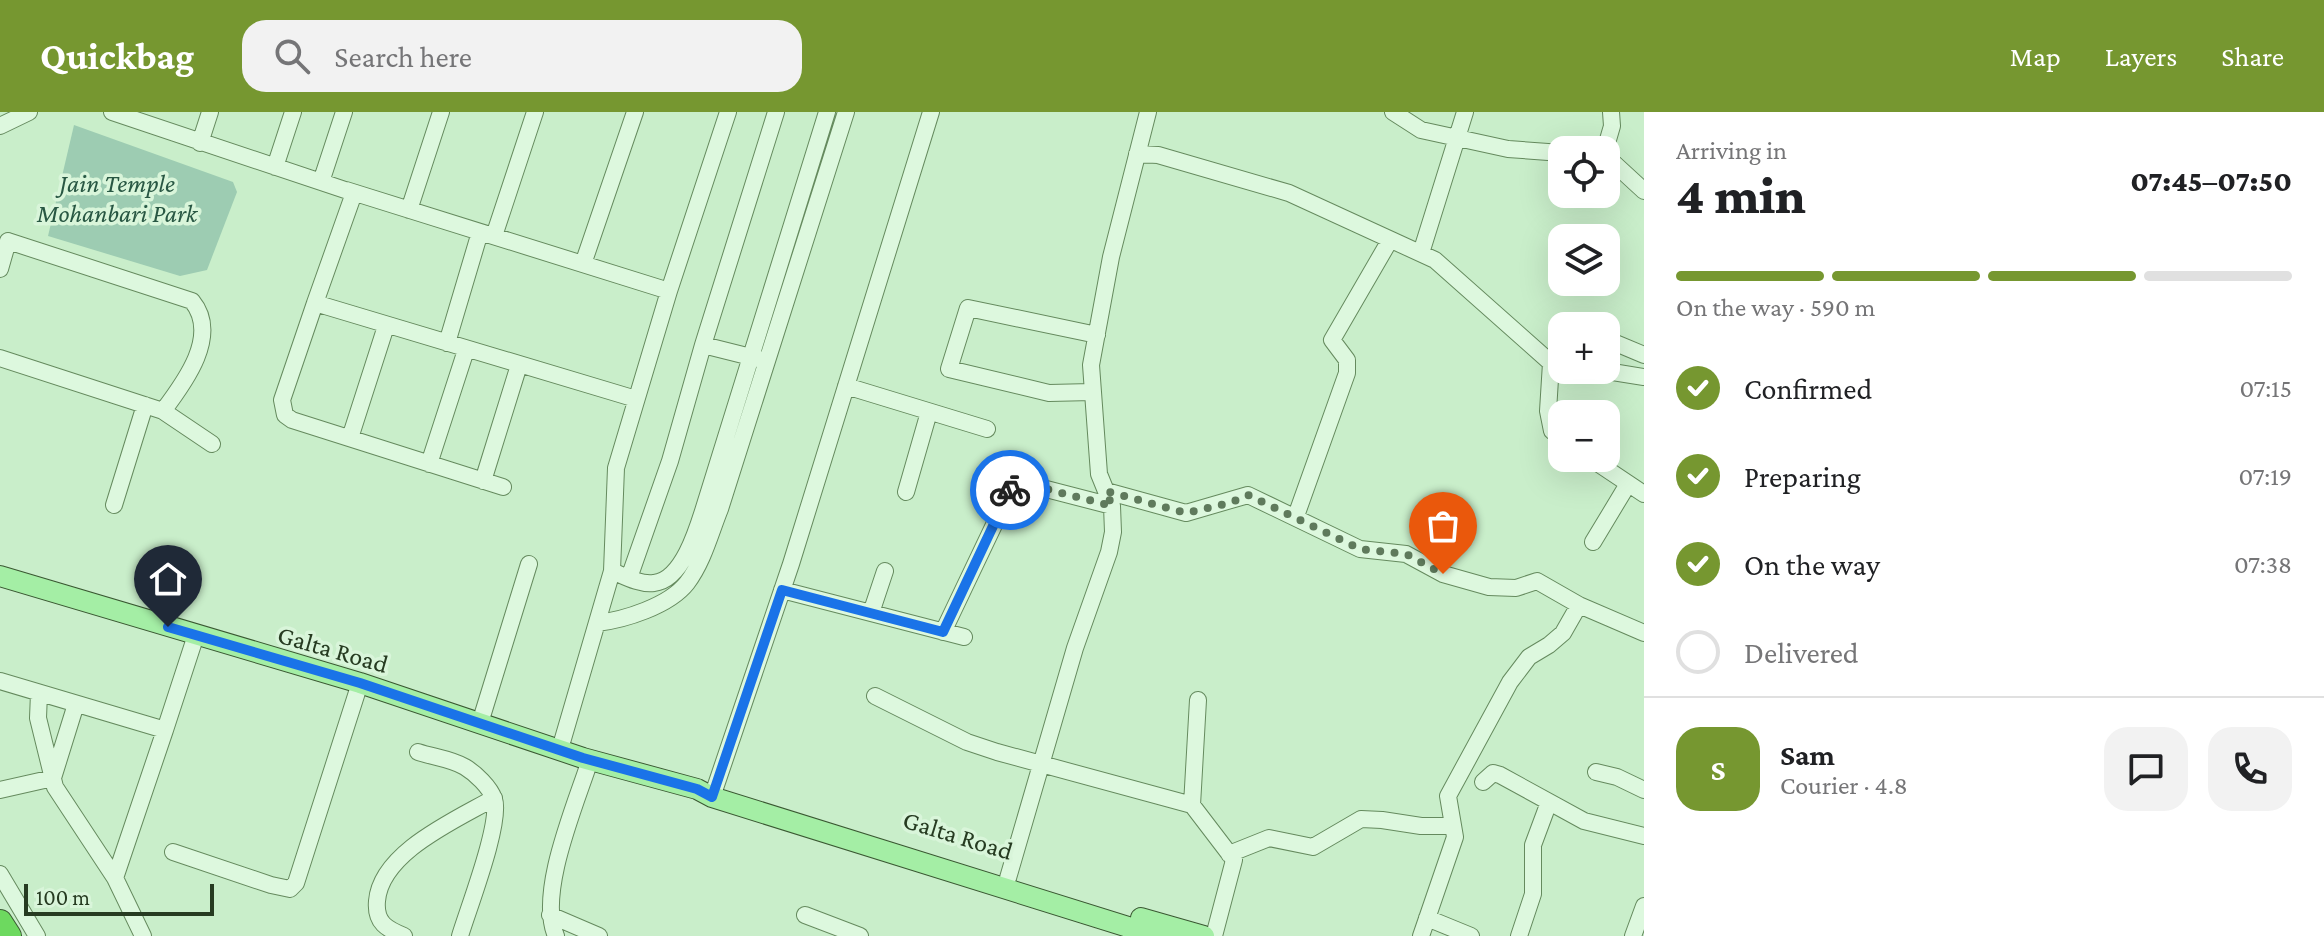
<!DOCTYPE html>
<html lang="en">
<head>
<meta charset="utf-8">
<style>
  body { margin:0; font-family:"Crimson Pro",serif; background:#f2f2f2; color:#202124; height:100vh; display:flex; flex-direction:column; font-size:30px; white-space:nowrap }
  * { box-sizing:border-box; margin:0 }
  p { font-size:26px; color:#757577 }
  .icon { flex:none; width:44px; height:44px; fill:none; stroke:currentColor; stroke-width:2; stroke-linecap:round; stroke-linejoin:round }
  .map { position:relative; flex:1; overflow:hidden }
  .side { display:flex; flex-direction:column; background:#fff; width:680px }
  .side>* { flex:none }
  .controls { position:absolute; left:1548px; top:24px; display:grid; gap:16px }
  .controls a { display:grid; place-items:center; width:72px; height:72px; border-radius:16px; background:#fff; box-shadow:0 8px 32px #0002; font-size:40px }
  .scale { position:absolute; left:24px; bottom:20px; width:190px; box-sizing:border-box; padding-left:8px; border:4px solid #263b21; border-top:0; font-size:22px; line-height:28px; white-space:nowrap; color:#263b21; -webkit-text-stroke:6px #d9f5da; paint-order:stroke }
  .pin { position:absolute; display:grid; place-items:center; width:68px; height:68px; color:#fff; margin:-82px -34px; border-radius:50% 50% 50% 0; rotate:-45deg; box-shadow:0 0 8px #0007 }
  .pin .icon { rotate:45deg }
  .courier { position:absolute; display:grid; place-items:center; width:80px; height:80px; margin:-40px; border:6px solid #1a73e8; border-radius:50%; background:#fff; color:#222; box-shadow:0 2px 10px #0007 }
  .headline em { font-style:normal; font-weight:800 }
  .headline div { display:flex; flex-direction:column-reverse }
  .headline { display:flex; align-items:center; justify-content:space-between; height:136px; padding:0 32px }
  h1 { font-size:52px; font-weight:800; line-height:60px }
  .bar { display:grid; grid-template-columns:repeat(4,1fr); gap:12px 8px; align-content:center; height:96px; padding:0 32px }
  .bar i { height:10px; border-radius:6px; background:#e0e0e0 }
  .bar .active { background:#769730 }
  .bar p { grid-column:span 4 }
  .line { display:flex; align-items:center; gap:20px; padding:0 32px; border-top:2px solid #e0e0e0 }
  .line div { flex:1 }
  .round { display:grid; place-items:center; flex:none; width:84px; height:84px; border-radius:24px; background:#f2f2f2 }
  ol { padding:0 32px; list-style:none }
  li { display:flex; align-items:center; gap:24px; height:88px }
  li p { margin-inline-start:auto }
  li .icon { padding:8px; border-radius:50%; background:#769730; color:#fff; stroke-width:4 }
  li:last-child { color:#757577 }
  li i { width:44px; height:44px; border:4px solid #e0e0e0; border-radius:50% }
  header { display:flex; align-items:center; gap:48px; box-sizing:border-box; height:112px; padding:0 40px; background:#769730; color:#fff }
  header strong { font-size:38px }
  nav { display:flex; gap:44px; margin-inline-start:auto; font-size:28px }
  .search { width:560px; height:72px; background:#f2f2f2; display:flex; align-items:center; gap:20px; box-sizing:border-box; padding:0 28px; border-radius:24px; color:#757577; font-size:30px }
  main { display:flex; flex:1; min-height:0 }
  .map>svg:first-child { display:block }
  .green { fill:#9dccb2 }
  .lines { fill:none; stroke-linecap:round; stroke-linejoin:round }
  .minor-casing { stroke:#658a5e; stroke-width:18 }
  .major-casing { stroke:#3a5832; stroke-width:22 }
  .highway-casing { stroke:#3a5832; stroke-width:26 }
  .minor { stroke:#ddf8de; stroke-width:16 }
  .major { stroke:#a4eea5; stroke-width:20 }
  .highway { stroke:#6dd95f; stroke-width:24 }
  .done { stroke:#5f7a5c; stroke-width:8; stroke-dasharray:0 14.4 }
  .route { stroke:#1a73e8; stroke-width:10 }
  .labels { text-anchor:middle; stroke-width:7; stroke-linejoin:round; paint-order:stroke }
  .park-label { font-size:26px; font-style:italic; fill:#285743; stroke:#d9f5da }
  .street-label { font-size:26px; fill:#263b21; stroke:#d9f5da }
</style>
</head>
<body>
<header>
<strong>Quickbag</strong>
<div class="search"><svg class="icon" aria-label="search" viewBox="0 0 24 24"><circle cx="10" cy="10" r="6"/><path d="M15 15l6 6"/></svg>Search here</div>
<nav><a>Map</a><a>Layers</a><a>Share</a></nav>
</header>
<main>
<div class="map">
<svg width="1644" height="824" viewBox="0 0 1644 824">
  <rect width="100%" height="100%" fill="#c9eeca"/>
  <path class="green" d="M74,13L233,70L237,80L207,158L180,164L48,124Z"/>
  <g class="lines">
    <g class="minor-casing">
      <path id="minor" d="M112,0L354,81L315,191
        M1393,0L1421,18L1508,37L1562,41
        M0,14L29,0
        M200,31L210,0
        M1605,38L1612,14L1611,0
        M1137,42L1158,43L1289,81L1435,148L1551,251L1548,299L1552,319L1562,326
        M1606,44L1644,79
        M275,55L293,0
        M321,70L344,0
        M346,78L669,179
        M409,98L441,0
        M494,124L535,0
        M1421,141L1465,0
        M583,152L635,0
        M0,157L8,129L192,189C220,223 185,270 163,299L0,246
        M1606,227L1644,243
        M447,231L480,120
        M703,233L759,247
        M1600,258L1644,265
        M846,274L987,317
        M1092,280L1049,281L949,257L968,196L1097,223
        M163,299L212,332
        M350,326L386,214
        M1590,346L1644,382
        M429,352L466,238
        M483,369L519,253
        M503,375L292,308L285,303L282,288L315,191L636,287
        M1106,379L1186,401L1248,383L1360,437L1406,442L1443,462L1489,475L1516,476L1537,469L1579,493L1644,521
        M906,380L929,300
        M114,393L145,293
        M1296,404L1347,261V248L1332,228L1390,128
        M1593,430L1628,372
        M612,459C624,464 640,473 654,471C685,468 700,408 708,383L827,0
        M629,466L670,349L703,233L776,0
        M782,478L964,525
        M871,501L885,459
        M597,511C624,508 669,494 687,471C703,450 710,422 720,397L846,0
        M943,520L1014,371H1023L1112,394
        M0,569L165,618L115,766L55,675L38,606L39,581
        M875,584L967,630L997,640L1192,693
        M1198,588L1192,693L1234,748L1214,824
        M480,611L529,452
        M165,618L196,523
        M560,637L612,459L616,356L669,179L728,0
        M418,640C433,645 452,647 465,655C475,661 490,675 494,687C502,710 468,797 460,824
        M1596,660L1617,665L1644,678
        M1483,670L1493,661L1500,663L1584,709L1644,724
        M0,678L53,666L76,592
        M712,685L791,452L931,0
        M173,740L271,773L290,777L296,771L360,571
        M1229,742L1269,726L1313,735L1361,707L1382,708L1421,714H1453
        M0,762L37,824
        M115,766L143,824
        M1008,766L1075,536L1109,440L1113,420L1112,394L1099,362L1091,253L1111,145L1148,0
        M550,803L599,824
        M805,803L860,824
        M1427,806L1471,824
        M404,824C387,817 375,811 377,789C381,740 456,708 494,686
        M556,824C537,781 576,692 590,648
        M1421,824L1455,725L1448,684L1510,570L1529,545L1549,533L1563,521L1579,493
        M1519,824L1533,782V733L1549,690
        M1633,824L1644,794"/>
    </g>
    <g class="major-casing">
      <path id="major" d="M0,464L360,571L583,646L697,677L712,685L1157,824
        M1141,806L1204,824"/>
    </g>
    <g class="highway-casing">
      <path id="highway" d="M0,810L9,824"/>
    </g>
    <use href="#minor" class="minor"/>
    <use href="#major" class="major"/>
    <use href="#highway" class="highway"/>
  </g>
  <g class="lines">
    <path class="done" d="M1010,378L1014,371H1023L1112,394L1106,379L1186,401L1230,391L1248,383L1360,437L1406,442L1443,462"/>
    <path class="route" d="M168,515L360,571L583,646L697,677L712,685L782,478L943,520L1010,378"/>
  </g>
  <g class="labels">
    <g class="park-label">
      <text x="117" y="80">Jain Temple<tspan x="117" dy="30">Mohanbari Park</tspan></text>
    </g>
    <g class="street-label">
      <text transform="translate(333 537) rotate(16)" y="9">Galta Road</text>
      <text transform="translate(958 723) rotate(17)" y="9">Galta Road</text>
    </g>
  </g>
</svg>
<div class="controls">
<a><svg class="icon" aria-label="locate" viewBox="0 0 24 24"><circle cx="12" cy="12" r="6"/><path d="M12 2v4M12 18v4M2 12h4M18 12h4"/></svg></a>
<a><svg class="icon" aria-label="layers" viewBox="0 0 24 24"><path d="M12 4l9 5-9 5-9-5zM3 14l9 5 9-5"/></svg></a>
<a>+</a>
<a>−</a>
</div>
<div class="scale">100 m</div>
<div class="pin" style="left:1443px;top:462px;background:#ea580c"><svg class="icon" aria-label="bag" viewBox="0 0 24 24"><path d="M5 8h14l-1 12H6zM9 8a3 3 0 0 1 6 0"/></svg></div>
<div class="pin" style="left:168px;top:515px;background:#1f2937"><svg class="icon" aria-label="home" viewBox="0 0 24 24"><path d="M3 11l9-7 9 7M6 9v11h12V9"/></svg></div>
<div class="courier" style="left:1010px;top:378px"><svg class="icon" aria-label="bike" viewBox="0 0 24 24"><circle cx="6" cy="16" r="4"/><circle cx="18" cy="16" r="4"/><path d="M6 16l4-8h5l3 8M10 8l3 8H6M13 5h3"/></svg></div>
</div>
<section class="side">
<div class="headline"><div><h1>4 min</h1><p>Arriving in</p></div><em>07:45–07:50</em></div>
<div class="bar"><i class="active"></i><i class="active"></i><i class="active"></i><i></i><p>On the way · 590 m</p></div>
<ol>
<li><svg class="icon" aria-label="check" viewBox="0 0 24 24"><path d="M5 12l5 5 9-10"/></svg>Confirmed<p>07:15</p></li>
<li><svg class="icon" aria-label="check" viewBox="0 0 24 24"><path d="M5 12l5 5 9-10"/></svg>Preparing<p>07:19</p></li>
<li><svg class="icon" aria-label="check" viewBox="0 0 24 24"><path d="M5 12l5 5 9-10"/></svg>On the way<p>07:38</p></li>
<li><i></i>Delivered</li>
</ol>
<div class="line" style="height:144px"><b class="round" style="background:#769730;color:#fff">S</b><div><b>Sam</b><p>Courier · 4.8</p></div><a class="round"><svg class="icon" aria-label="chat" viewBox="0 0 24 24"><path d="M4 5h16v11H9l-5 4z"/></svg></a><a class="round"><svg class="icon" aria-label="phone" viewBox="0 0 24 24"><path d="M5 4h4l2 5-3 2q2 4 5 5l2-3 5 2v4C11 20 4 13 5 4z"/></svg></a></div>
</section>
</main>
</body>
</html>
